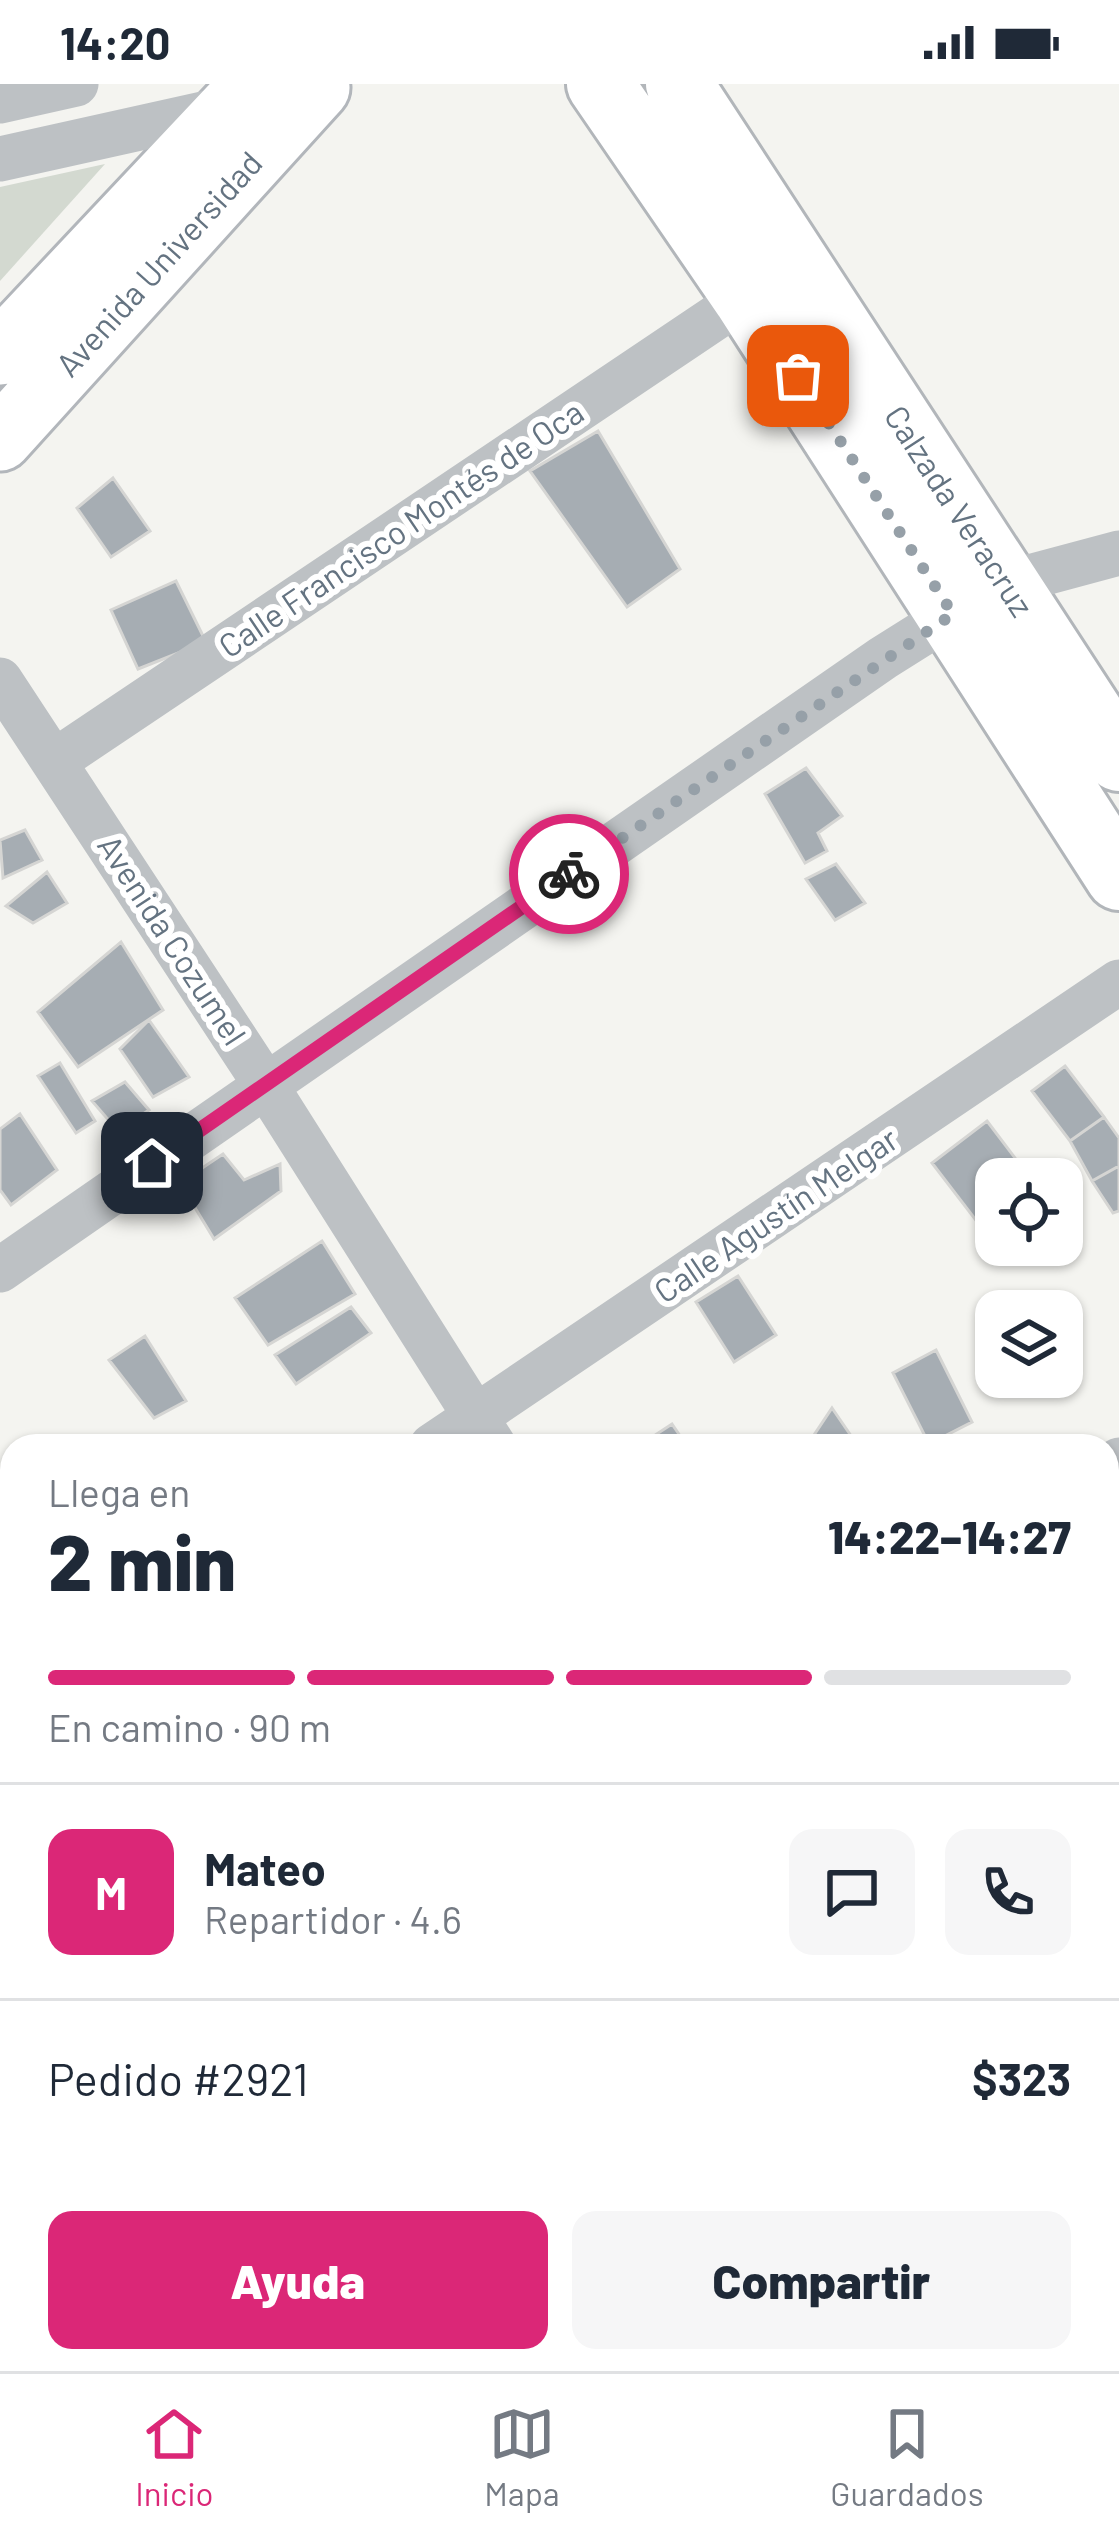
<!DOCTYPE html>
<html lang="es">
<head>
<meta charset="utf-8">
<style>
  body { margin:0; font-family:Barlow,sans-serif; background:#f6f6f7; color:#1f2937; height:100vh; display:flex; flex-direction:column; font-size:45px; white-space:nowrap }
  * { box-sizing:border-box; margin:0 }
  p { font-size:39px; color:#747a83 }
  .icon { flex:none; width:66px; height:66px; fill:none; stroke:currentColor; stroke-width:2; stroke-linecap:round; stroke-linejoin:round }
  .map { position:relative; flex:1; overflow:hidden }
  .drawer { position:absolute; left:0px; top:1350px; width:1119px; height:939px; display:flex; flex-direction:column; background:#fff; border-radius:36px 36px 0 0; box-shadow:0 3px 9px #0004 }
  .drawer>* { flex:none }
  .controls { position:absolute; left:975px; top:1074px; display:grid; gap:24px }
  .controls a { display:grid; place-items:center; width:108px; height:108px; border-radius:24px; background:#fff; box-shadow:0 3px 9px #0004; font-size:60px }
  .pin { position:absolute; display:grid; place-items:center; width:102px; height:102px; color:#fff; margin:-51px; border-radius:24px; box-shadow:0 6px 18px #0006 }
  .courier { position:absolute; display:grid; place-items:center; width:120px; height:120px; margin:-60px; border:9px solid #db2777; border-radius:50%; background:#fff; color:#222; box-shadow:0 3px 15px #0007 }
  .head em { font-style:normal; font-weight:800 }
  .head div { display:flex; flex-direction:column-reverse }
  .head { display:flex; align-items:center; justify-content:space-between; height:204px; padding:0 48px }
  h1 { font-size:78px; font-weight:800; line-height:90px }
  .bar { display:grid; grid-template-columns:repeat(4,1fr); gap:18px 12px; align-content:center; height:144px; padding:0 48px }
  .bar i { height:15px; border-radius:9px; background:#e0e1e3 }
  .bar .on { background:#db2777 }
  .bar p { grid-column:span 4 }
  .line { display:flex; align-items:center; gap:30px; padding:0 48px; border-top:3px solid #e0e1e3 }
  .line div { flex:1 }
  .round { display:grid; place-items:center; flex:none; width:126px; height:126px; border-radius:24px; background:#f6f6f7 }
  .action { display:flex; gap:24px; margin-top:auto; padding:24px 48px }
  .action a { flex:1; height:138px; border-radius:24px; background:#db2777; color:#fff; font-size:48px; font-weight:800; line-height:138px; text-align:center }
  .action a+a { background:#f6f6f7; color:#1f2937 }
  .status { display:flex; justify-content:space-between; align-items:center; height:84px; padding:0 60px; background:#fff; direction:ltr }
  .status svg { height:33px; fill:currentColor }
  .dock { display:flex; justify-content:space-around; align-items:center; height:168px; border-top:3px solid #e0e1e3; background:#fff; font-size:33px; color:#747a83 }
  .dock a { display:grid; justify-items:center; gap:6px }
  .dock .on { color:#db2777 }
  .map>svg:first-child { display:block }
  .green { fill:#d3d9d0 }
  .building { fill:#a6adb3; stroke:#d5d5d3; stroke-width:3 }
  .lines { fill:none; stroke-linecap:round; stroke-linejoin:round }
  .secondary-casing { stroke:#b2b6bb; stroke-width:69 }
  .primary-casing { stroke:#b2b6ba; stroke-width:72 }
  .street { stroke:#bdc1c4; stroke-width:45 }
  .secondary { stroke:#fff; stroke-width:63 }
  .primary { stroke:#fff; stroke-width:66 }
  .done { stroke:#96a0a8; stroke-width:12; stroke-dasharray:0 21.6 }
  .route { stroke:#db2777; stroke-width:15 }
  .labels { text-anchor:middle; stroke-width:12; stroke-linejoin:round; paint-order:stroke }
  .street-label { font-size:33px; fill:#647381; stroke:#fff }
</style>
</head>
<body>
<div class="status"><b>14:20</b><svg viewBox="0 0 49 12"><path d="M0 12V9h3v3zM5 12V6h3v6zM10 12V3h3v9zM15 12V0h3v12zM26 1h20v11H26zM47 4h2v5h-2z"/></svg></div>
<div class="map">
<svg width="1119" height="2287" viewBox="0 0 1119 2287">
  <rect width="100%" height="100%" fill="#f4f4f0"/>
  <path class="green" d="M105,80L0,197V103Z"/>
  <path class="building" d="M598,347L680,485L627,523L530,387Z
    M113,394L150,447L111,473L77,424Z
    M176,497L206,558L138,585L111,526Z
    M806,684L842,732L818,749L827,767L805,779L765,710Z
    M25,746L42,776L3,794L0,756Z
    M836,780L865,819L835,836L806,795Z
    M47,788L67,819L33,839L6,822Z
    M121,858L163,926L78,983L38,928Z
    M149,936L189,993L153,1013L120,965Z
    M60,979L95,1037L76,1049L38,992Z
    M1065,982L1104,1033L1070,1057L1032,1007Z
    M125,998L149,1026L118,1047L92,1017Z
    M20,1030L57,1086L11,1121L0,1106V1045Z
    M1104,1033L1119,1054V1082L1092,1097L1070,1057Z
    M987,1037L1031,1095H996V1146L988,1152L932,1079Z
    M223,1070L244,1096L280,1080L281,1107L214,1155L180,1099Z
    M1119,1082V1127L1113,1129L1092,1097Z
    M322,1157L355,1210L268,1261L235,1214Z
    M738,1192L776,1251L734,1278L696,1218Z
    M351,1223L371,1249L296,1300L275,1271Z
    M145,1252L186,1317L154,1334L109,1276Z
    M936,1266L972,1338L929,1360L893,1289Z
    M832,1324L858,1362H817L812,1354Z
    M672,1340L687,1362H650L646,1357Z
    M1119,1511V1573L1107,1560V1522Z
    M12,1526V1576L0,1584V1533Z
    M1111,1700L1119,1714L1117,1779L1107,1761V1702Z
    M1119,1928V1975L1107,1957V1937Z
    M144,2277H190L196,2287H150Z
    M261,2277H356L344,2287H268Z
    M516,2277H569L575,2287H521Z"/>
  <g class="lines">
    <g class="secondary-casing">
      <path id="secondary" d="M0,269L253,0
        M0,355L318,4"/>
    </g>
    <g class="primary-casing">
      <path id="primary" d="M600,0L746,213L1119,793
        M679,0L1119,674"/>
    </g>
    <path class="street" d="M0,17L76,0
      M0,75L230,24
      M1007,499L1119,469
      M0,596L265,1000L494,1362
      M55,677L746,213
      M0,1186L883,574L953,530
      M432,1362L1119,898
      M1107,1384L1119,1376
      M0,1640L12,1632
      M1107,1833L1119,1825
      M0,2104L12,2123
      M112,2277L119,2287
      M1078,2277L1084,2287
      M428,2287L443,2277"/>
    <use href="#secondary" class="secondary"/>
    <use href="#primary" class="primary"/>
  </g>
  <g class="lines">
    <path class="done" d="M569,790L953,530L798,292"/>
    <path class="route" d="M152,1079L569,790"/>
  </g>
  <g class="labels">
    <g class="street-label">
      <text transform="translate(159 180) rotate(-48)" y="12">Avenida Universidad</text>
      <text transform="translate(959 427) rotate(57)" y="12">Calzada Veracruz</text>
      <text transform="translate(401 445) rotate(-34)" y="12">Calle Francisco Montés de Oca</text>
      <text transform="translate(172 856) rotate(57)" y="12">Avenida Cozumel</text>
      <text transform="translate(776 1131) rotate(-34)" y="12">Calle Agustín Melgar</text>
    </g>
  </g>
</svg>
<div class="controls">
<a><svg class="icon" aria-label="locate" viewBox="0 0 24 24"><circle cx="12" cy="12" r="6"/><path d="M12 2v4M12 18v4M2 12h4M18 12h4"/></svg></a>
<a><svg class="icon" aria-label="layers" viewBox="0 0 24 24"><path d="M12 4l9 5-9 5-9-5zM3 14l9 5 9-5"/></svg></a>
</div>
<div class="pin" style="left:798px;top:292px;background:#ea580c"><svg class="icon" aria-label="bag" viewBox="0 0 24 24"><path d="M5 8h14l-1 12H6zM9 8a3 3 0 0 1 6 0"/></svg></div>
<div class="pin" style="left:152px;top:1079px;background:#1f2937"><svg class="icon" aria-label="home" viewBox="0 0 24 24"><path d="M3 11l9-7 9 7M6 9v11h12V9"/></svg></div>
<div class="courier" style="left:569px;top:790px"><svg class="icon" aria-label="bike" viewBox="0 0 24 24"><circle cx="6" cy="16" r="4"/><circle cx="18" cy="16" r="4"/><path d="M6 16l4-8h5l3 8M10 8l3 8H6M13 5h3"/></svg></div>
<section class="drawer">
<div class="head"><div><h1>2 min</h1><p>Llega en</p></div><em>14:22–14:27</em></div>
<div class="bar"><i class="on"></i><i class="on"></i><i class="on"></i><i></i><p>En camino · 90 m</p></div>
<div class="line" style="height:216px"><b class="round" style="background:#db2777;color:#fff">M</b><div><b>Mateo</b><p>Repartidor · 4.6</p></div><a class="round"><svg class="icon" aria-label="chat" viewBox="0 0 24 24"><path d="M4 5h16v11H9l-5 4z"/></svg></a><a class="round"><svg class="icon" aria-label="phone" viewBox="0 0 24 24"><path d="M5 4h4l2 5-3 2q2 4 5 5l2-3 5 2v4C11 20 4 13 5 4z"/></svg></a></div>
<div class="line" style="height:156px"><div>Pedido #2921</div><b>$323</b></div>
<div class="action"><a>Ayuda</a><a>Compartir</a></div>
</section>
</div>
<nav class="dock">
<a class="on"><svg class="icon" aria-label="home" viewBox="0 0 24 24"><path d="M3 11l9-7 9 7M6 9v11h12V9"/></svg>Inicio</a>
<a><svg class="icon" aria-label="map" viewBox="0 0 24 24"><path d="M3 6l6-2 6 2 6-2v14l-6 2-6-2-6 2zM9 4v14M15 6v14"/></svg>Mapa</a>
<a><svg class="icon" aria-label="saved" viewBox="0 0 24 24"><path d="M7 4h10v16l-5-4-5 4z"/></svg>Guardados</a>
</nav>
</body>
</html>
